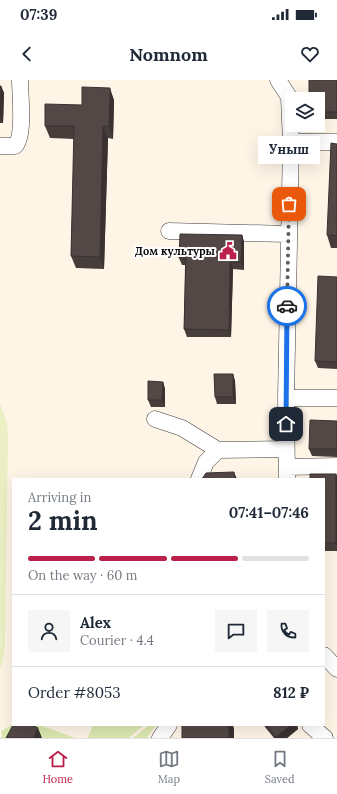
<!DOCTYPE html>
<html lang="en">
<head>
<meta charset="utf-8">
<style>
  body { margin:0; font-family:Lora,serif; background:#f6f6f7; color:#1f2937; height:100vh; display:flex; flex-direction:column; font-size:15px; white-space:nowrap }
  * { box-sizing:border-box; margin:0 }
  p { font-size:13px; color:#747a83 }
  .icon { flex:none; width:22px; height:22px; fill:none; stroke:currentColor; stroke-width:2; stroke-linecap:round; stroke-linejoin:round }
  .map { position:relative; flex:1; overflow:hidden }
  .sheet { position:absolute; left:12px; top:398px; width:313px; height:248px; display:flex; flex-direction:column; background:#fff; border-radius:0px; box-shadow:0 4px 16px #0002 }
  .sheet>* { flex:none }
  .tools { position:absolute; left:285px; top:12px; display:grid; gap:8px }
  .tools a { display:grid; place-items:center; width:40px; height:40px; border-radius:0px; background:#fff; box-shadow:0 4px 16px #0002; font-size:20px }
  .pin { position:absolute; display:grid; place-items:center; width:34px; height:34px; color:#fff; margin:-17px; border-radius:8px; box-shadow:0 2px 6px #0006 }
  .courier { position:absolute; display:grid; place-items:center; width:40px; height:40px; margin:-20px; border:3px solid #1a73e8; border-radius:50%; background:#fff; color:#222; box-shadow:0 1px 5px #0007 }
  .bubble { position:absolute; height:28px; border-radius:0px; background:#fff; box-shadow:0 4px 16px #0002; font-size:13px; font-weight:700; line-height:28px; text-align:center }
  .headline em { font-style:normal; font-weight:700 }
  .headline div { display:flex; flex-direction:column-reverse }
  .headline { display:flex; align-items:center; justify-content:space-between; height:68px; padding:0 16px }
  h1 { font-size:26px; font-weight:700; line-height:30px }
  .bar { display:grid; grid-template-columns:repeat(4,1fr); gap:6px 4px; align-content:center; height:48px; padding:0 16px }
  .bar i { height:5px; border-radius:3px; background:#e0e1e3 }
  .bar .on { background:#bb204b }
  .bar p { grid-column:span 4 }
  .line { display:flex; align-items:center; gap:10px; padding:0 16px; border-top:1px solid #e0e1e3 }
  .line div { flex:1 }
  .round { display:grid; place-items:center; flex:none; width:42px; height:42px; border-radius:0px; background:#f6f6f7 }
  .status { display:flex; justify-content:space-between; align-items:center; height:28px; padding:0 20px; background:#fff; direction:ltr }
  .status svg { height:11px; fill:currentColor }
  header { display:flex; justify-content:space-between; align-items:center; height:52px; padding:0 16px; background:#fff; font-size:18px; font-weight:700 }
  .tabs { display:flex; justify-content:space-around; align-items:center; height:56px; border-top:1px solid #e0e1e3; background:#fff; font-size:11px; color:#747a83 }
  .tabs a { display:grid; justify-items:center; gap:2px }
  .tabs .on { color:#bb204b }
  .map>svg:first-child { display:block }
  .green { fill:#dbe9b1 }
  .pitch { fill:#eaf0c3 }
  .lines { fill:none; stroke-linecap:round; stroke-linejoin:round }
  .minor-casing { stroke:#3d3d3d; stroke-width:17 }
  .minor { stroke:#fff; stroke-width:16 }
  .wall { fill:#473e3c }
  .shaded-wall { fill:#3a3231 }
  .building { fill:#534846; stroke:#3a3231 }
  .done { stroke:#605c57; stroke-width:4; stroke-dasharray:0 7.2 }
  .route { stroke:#1a73e8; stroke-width:5 }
  .labels { text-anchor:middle; stroke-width:4; stroke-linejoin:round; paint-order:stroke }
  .poi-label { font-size:11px; font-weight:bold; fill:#0a0a0a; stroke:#fff; text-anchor:end }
</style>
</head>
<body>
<div class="status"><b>07:39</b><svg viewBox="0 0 49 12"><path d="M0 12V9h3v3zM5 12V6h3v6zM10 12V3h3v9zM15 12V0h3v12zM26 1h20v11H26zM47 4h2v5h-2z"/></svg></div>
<header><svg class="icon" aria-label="back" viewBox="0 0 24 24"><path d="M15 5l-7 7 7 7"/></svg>Nomnom<svg class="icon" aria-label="heart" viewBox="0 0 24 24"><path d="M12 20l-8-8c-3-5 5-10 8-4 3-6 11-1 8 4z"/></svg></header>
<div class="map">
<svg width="337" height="658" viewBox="0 0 337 658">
  <rect width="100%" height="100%" fill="#fff5e7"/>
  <path class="green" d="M13,644L11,658H1L2,655L1,651Z
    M23,645H40L75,658H44L22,646Z
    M93,645H144L129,658H88Z
    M149,645H156L147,658H133Z"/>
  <path class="pitch" d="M0,324L7,343L8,358L5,565L3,580L0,590Z"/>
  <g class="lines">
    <g class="minor-casing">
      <path id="minor" d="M278,0L289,17L291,62L286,318L287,399
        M291,62H337
        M0,66H15C25,56 20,15 20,0
        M169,151L289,154
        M286,318H337
        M155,339L182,348L218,370
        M287,387L337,386
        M199,399L206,382L218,370L286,369
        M324,575L337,589
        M310,645L325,658
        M160,658L169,645"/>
    </g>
    <use href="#minor" class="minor"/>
  </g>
  <path class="wall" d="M337,0V39H318V19Z
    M0,6H1L4,13L3,43H0Z
    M114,20L113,59L108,58L104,189L76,188L71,176L74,59L50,58L45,46Z
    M337,64V168H331L327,155Z
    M242,155L244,162V190L233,189L231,257H187L184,249L185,185H182L179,178Z
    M337,197V289L318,288L315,281Z
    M233,294L235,301L236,324H217L215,317Z
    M163,302L165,309V327H151L148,320Z
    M337,341V377L312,376L309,369Z
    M336,394L337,397V471H324V399Z
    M264,645H297L298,649L287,658H274L265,647Z"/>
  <path class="shaded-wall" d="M1,6L4,13L3,43L0,36Z
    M110,8L114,20L113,59L109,46Z
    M103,46L108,58L104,189L100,177Z
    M242,155L244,162V190L241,182Z
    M230,182L233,189L231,257L229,250Z
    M233,294L235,301L236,324L233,317Z
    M163,302L165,309V327L162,320Z
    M234,392L237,399H235Z
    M336,394L337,397V468L336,463Z
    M229,645H233L234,649V658H229Z
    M291,645H297L298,649L287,658H277L276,657Z
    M38,648L42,658H33Z"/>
  <path class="building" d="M309,0H337V32H318V19H309Z
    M0,6H1L0,36Z
    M82,7L110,8L109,46H103L100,177L71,176L74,46H45V24L82,25Z
    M331,63L337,64V156L327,155Z
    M180,154L242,155L241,182H230L229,250L184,249L186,178H179Z
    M318,196L337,197V282L315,281Z
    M214,294H233V317H215Z
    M148,301L163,302L162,320H148Z
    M310,340L337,341V369H309Z
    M234,392L235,399H202L206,393Z
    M310,394H336V463H324V399H310Z
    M13,645H32L38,648L33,658H6Z
    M182,645H229V658H182Z
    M266,645H291L276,657Z"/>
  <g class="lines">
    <path class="done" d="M287,226L289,124"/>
    <path class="route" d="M286,344L287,226"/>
  </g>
  <defs>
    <g id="civic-bare" transform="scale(1.38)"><path d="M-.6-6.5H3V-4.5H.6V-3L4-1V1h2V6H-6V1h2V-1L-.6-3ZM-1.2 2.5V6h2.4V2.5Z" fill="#bb204b" stroke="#fff" stroke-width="2.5" paint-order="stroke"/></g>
  </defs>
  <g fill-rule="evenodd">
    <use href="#civic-bare" x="228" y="171"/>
  </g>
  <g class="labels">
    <g class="poi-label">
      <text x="215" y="175">Дом культуры</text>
    </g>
  </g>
</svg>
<div class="tools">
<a><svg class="icon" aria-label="layers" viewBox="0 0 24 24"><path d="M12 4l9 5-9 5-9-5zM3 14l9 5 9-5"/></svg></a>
</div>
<div class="pin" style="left:289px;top:124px;background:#ea580c"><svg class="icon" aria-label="bag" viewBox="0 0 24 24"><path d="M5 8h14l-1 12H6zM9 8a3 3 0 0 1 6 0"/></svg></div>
<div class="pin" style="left:286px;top:344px;background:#1f2937"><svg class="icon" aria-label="home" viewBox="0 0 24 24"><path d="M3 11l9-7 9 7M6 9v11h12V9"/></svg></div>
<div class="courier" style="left:287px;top:226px"><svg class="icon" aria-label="car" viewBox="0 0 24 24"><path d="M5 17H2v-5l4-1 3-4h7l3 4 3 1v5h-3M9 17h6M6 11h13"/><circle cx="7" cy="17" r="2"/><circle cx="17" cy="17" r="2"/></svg></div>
<div class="bubble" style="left:258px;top:56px;width:62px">Уныш</div>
<section class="sheet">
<div class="headline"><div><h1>2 min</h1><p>Arriving in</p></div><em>07:41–07:46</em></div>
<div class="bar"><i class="on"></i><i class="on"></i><i class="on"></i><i></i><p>On the way · 60 m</p></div>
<div class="line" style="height:72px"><a class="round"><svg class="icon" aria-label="person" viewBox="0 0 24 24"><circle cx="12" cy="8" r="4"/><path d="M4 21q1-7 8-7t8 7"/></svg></a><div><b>Alex</b><p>Courier · 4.4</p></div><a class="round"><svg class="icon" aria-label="chat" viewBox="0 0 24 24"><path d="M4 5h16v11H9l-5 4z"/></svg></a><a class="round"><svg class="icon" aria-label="phone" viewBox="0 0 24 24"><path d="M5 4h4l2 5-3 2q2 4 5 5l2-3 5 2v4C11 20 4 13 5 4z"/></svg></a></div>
<div class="line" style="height:52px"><div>Order #8053</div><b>812 ₽</b></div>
</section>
</div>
<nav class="tabs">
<a class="on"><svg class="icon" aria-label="home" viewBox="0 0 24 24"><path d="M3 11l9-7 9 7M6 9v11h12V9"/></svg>Home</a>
<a><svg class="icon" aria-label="map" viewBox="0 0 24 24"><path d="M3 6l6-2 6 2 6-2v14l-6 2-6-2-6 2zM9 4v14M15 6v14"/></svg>Map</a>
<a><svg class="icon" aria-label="saved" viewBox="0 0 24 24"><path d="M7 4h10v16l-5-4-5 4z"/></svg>Saved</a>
</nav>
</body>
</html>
